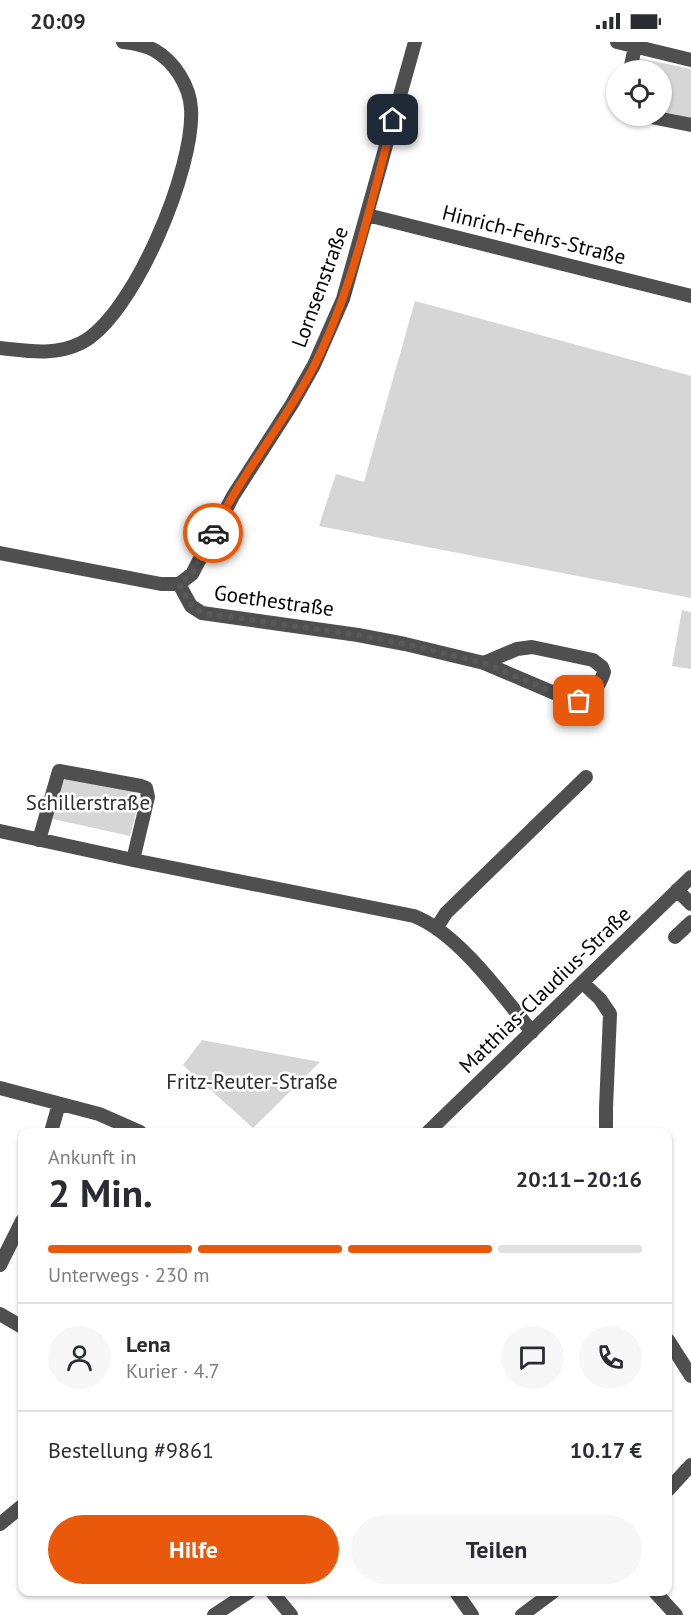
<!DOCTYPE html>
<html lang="de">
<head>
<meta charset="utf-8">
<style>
  body { margin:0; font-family:"PT Sans",sans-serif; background:#f7f7f7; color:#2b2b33; height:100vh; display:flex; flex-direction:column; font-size:22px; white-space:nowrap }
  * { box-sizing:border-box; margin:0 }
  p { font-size:20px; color:#7c7c81 }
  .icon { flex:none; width:33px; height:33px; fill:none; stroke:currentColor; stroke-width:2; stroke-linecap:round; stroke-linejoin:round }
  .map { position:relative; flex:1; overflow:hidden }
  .sheet { position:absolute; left:18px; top:1086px; width:654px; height:468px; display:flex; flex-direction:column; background:#fff; border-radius:12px; box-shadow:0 2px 4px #0004 }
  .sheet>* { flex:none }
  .controls { position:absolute; left:606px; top:18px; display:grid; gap:12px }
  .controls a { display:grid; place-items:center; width:66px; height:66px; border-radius:50%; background:#fff; box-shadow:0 2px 4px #0004; font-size:30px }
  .pin { position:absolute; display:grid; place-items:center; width:51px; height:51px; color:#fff; margin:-26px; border-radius:12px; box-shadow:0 3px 9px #0006 }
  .courier { position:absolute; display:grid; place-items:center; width:60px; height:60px; margin:-30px; border:4px solid #ea580c; border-radius:50%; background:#fff; color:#222; box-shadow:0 2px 8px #0007 }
  .head em { font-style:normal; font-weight:800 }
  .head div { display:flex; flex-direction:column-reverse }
  .head { display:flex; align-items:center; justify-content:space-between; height:102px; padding:0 30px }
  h1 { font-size:39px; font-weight:800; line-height:45px }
  .bar { display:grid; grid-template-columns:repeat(4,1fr); gap:9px 6px; align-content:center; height:72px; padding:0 30px }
  .bar i { height:8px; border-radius:4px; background:#e1e1e2 }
  .bar .active { background:#ea580c }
  .bar p { grid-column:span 4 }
  .line { display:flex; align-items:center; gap:15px; padding:0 30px; border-top:2px solid #e1e1e2 }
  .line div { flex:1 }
  .round { display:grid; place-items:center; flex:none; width:63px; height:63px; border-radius:32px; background:#f7f7f7 }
  .cta { display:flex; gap:12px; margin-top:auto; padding:12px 30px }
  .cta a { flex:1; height:69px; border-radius:36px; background:#ea580c; color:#fff; font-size:24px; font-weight:800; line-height:69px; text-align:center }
  .cta a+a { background:#f7f7f7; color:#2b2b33 }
  .status { display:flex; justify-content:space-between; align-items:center; height:42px; padding:0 30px; background:#fff; direction:ltr }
  .status svg { height:16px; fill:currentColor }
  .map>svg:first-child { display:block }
  .green { fill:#d6d6d6 }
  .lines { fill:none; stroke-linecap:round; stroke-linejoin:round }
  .minor { stroke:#4f4f4f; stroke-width:14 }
  .done { stroke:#595959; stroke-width:6; stroke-dasharray:0 10.8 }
  .route { stroke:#ea580c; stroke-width:8 }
  .labels { text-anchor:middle; stroke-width:5; stroke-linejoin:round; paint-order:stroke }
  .street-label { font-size:21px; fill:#000; stroke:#fff }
  .park-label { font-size:21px; fill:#2d2d2d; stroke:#fff }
</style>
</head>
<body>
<div class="status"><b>20:09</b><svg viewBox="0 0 49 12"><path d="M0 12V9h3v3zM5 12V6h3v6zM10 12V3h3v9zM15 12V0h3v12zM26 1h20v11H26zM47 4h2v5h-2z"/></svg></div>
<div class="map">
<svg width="691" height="1573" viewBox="0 0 691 1573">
  <rect width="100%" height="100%" fill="#fff"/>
  <path class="green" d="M639,16L691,27V77L662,71V28H637Z
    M415,259L691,334V556L319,484L336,432L364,440Z
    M682,568L691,570V627L672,624Z
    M71,733L135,749L139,759L130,794L53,777L62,740Z
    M202,998L320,1020L253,1086L183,1023Z"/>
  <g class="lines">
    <path class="minor" d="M617,0L691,18
      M630,28L635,5
      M646,74L691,83
      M367,173L691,254
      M0,306C28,309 55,314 81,301C134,274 195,125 191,67C190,44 174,19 154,8C144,3 133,1 123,0
      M0,511L161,542H179L192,532L233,454L292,362L314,323L343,257L415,0
      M179,542L191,564L202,571L358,593L405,602L484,621L573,659C589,661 600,643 604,630L602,625L593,618L532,605L517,607L484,621
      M0,789L133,818L414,874C458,891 503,954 532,990
      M39,798L59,729L141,744L146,746L148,755L133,818
      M677,848L691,862
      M437,885L446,871L586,735
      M675,895L691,880
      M583,941L600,957L610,972L606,1066V1090
      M0,1046L99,1072L140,1090
      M51,1090L59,1062
      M428,1090L691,835
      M0,1223L22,1179
      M0,1272L22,1285
      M668,1298L691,1334
      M668,1448L691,1423
      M0,1482L22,1464
      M272,1550L291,1573
      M456,1550L472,1573
      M655,1550L676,1573
      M214,1573L249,1550
      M522,1573L553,1550"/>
  </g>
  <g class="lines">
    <path class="done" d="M213,491L192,532L179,542L189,561L202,571L358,593L410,603L484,621L570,657L579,659"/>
    <path class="route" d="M213,491C241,432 285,381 315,322C353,246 371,160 393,78"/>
  </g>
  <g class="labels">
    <g class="street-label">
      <text transform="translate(534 193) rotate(14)" y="7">Hinrich-Fehrs-Straße</text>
      <text transform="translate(320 245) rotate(-70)" y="7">Lornsenstraße</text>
      <text transform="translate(274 559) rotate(8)" y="7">Goethestraße</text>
      <text transform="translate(545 948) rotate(-44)" y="7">Matthias-Claudius-Straße</text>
    </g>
    <g class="park-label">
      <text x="88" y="768">Schillerstraße</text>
      <text x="252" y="1047">Fritz-Reuter-Straße</text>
    </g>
  </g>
</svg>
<div class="controls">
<a><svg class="icon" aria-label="locate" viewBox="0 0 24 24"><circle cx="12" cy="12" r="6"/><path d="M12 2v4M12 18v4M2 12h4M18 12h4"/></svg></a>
</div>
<div class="pin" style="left:579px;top:659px;background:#ea580c"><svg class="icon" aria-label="bag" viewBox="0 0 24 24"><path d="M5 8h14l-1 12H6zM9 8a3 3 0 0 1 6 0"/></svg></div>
<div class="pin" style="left:393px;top:78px;background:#1f2937"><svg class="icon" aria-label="home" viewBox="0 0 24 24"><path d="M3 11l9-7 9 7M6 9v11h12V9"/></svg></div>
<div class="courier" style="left:213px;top:491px"><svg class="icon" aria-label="car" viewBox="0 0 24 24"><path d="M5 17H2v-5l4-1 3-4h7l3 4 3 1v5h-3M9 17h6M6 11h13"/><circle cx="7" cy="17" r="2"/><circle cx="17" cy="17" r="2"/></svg></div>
<section class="sheet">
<div class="head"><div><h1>2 Min.</h1><p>Ankunft in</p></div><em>20:11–20:16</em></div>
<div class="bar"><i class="active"></i><i class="active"></i><i class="active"></i><i></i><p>Unterwegs · 230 m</p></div>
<div class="line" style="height:108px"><a class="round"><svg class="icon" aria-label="person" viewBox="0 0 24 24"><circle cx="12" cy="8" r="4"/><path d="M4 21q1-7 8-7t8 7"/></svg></a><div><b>Lena</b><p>Kurier · 4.7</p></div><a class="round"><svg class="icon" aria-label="chat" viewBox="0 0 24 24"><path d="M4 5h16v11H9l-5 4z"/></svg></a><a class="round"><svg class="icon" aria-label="phone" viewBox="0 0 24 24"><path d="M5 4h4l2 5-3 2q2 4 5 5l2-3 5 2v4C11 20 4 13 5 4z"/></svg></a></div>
<div class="line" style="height:78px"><div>Bestellung #9861</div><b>10.17 €</b></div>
<div class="cta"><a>Hilfe</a><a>Teilen</a></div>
</section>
</div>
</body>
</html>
